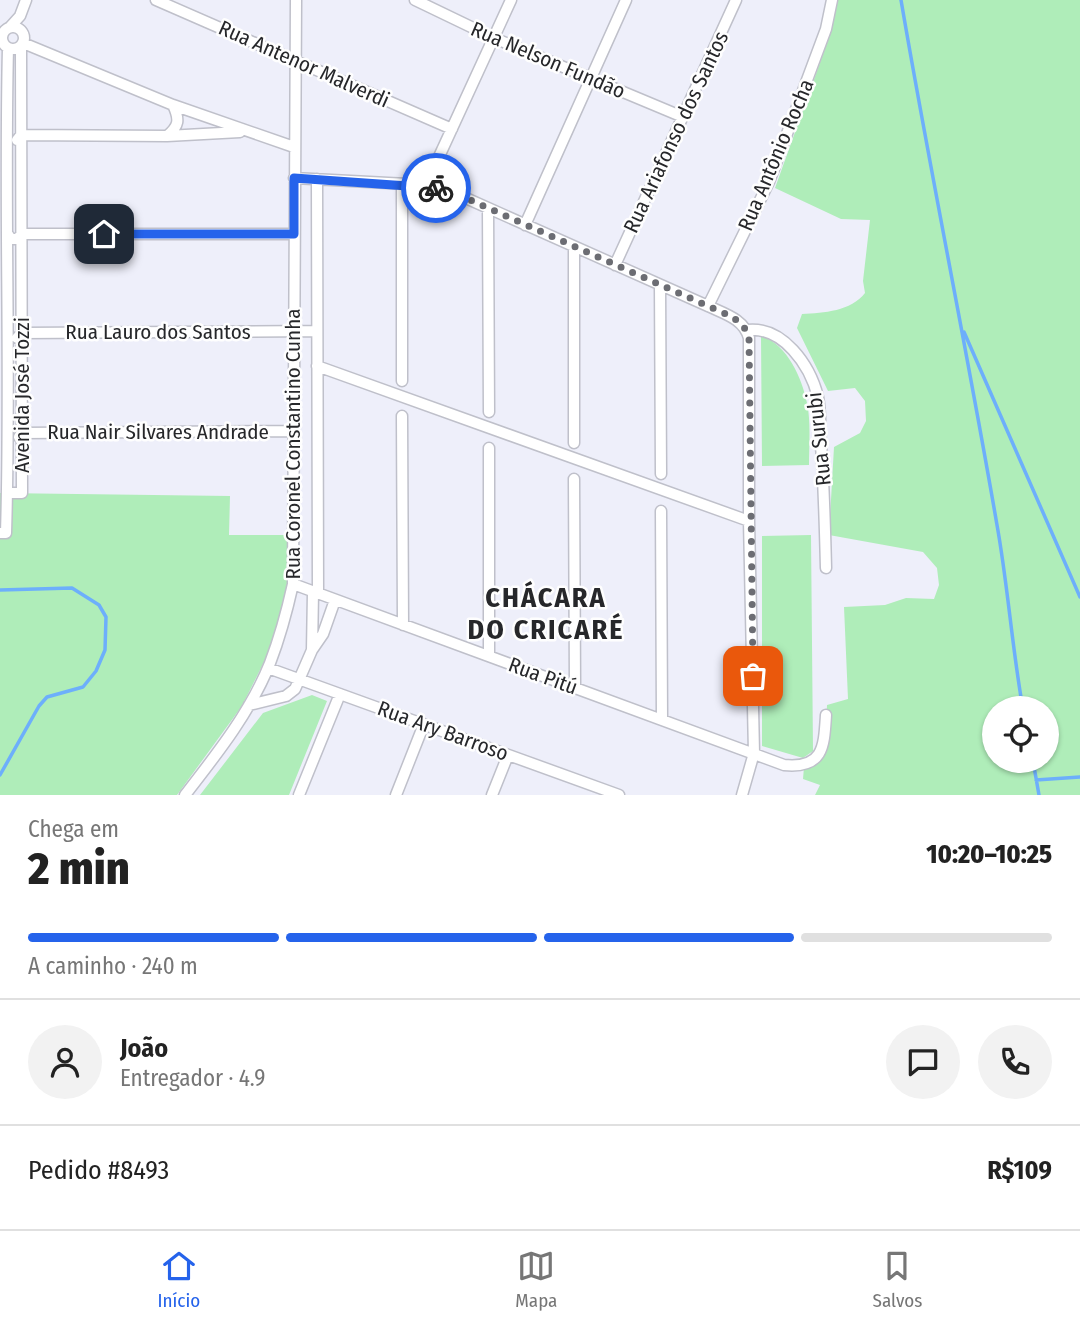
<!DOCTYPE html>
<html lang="pt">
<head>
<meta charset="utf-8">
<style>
  body { margin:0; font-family:"Fira Sans Condensed",sans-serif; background:#f2f2f2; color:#222; height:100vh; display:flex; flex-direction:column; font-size:26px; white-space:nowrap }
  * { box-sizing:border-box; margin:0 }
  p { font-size:23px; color:#767676 }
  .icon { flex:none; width:38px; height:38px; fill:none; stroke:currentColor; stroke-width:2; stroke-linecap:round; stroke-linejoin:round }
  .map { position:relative; height:795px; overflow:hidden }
  .details { display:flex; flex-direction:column; background:#fff; flex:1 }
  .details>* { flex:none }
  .controls { position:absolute; left:982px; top:696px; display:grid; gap:14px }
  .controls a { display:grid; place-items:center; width:77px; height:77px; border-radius:50%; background:#fff; box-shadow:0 2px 5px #0004; font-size:35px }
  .pin { position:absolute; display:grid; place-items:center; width:60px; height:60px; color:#fff; margin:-30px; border-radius:14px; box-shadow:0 4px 10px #0006 }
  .courier { position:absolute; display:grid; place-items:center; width:70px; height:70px; margin:-35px; border:5px solid #2563eb; border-radius:50%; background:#fff; color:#222; box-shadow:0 2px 9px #0007 }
  .headline em { font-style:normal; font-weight:800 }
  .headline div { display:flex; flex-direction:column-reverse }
  .headline { display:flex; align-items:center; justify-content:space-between; height:119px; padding:0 28px }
  h1 { font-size:46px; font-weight:800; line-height:52px }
  .bar { display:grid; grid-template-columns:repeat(4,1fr); gap:10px 7px; align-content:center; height:84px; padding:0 28px }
  .bar i { height:9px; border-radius:5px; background:#e0e0e0 }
  .bar .current { background:#2563eb }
  .bar p { grid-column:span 4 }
  .line { display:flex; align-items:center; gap:18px; padding:0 28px; border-top:2px solid #e0e0e0 }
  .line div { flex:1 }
  .round { display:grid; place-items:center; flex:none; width:74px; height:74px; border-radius:37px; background:#f2f2f2 }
  .menu { display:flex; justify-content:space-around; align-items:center; height:98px; border-top:2px solid #e0e0e0; background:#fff; font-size:19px; color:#767676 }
  .menu a { display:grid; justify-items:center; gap:4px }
  .menu .current { color:#2563eb }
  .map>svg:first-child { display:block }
  .green { fill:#afedb9; fill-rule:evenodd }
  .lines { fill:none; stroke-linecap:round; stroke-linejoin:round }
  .stream { stroke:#6daffb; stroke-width:3.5 }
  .minor-casing { stroke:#bfc0ca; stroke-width:13 }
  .minor { stroke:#fff; stroke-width:10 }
  .done { stroke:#6c6d73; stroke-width:7; stroke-dasharray:0 12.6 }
  .route { stroke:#2563eb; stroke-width:9 }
  .labels { text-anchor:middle; stroke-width:5; stroke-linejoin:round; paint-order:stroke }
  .street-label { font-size:21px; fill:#26272a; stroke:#fefefe }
  .district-label { font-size:28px; font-weight:bold; letter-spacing:2px; fill:#26272a; stroke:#fefefe }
</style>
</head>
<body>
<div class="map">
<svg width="1080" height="795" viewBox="0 0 1080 795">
  <rect width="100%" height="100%" fill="#eeeffa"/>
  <path class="green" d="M838,0H1080V795H815L820,785L803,779L804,767L819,757L826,728L827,705L848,699L844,607L885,605L906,598L934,599L939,585L937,568L923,552L829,535L834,447L860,433L866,421L865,401L855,388L828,391L797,328L802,314C824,313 851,311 865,293L863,281L870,220L841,219L775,188L827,43ZM994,709H1046V761H994Z
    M761,336C787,344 802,378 807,403C811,422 809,445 809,465L762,466Z
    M0,493L230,496L229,535H293L288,595L270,650L242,706L177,795H0Z
    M811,535L813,751L803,758L762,746V536Z
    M312,695L327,701L289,795H200L263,713Z"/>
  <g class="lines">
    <path class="stream" d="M901,0C931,176 967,350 997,525C1008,586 1012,648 1023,709
      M964,332L1080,597
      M0,590L72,588L99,605L106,617L105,650L96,671L83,687L47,697L39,706L0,775
      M1033,761L1039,795
      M1036,780L1080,777"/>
    <g class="minor-casing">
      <path id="minor" d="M156,0L452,129
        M415,0L494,38L683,117
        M2 38a11 11 0 1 1 22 0a11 11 0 1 1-22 0Z
        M10,27L20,16L26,0
        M23,43L173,105L294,147
        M167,136C179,126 180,120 173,105
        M17,140L21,135L167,136L240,132
        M294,178L426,185L450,191L708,306C725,314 744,319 749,338V521L754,753L742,795
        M317,179L318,594
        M402,184V381
        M426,185L511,0
        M488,208L489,412
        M525,225L626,0
        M7,233L11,239H17L22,234H294
        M574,247V443
        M615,265L736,0
        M660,285L661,474
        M708,306L769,182L826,29L832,0
        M747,330C783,326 810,365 818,397C821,412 820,430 821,445C824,486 825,527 826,568
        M17,338L22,333L316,331
        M317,366L749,521
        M402,416L403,625
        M19,437L22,433L293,431
        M489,448V656
        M574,479L575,688
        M8,493H22L21,47
        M661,511L662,720
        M0,533H6C11,371 4,210 8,48
        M293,584L784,765C824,769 824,746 826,715
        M312,650L313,592
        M268,668L619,795
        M249,705L286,696L295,689L312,650L323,634L335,600
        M185,795C217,754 251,711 270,663C280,637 287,611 293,584L296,0
        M299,795L340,694
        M396,795L424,724
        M492,795L508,755"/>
    </g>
    <use href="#minor" class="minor"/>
  </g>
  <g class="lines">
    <path class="done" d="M436,188L450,191L708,306C725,314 744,319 749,338L753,676"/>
    <path class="route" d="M104,234H294V178L436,188"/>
  </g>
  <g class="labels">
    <g class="street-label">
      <text transform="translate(548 60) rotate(23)" y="7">Rua Nelson Fundão</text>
      <text transform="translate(304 64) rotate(24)" y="7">Rua Antenor Malverdi</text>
      <text transform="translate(676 132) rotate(-65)" y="7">Rua Ariafonso dos Santos</text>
      <text transform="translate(776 155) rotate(-67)" y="7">Rua Antônio Rocha</text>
      <text x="158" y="339">Rua Lauro dos Santos</text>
      <text transform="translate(22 395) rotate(-90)" y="7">Avenida José Tozzi</text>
      <text x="158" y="439">Rua Nair Silvares Andrade</text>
      <text transform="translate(819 439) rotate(-96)" y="7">Rua Surubi</text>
      <text transform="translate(293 444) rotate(-90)" y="7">Rua Coronel Constantino Cunha</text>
      <text transform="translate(543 676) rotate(20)" y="7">Rua Pitú</text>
      <text transform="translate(443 731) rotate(20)" y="7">Rua Ary Barroso</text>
    </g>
    <g class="district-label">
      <text x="546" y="607">CHÁCARA<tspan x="546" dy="32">DO CRICARÉ</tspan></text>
    </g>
  </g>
</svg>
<div class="controls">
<a><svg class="icon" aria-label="locate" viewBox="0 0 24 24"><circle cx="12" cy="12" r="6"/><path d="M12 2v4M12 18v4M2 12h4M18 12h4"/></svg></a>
</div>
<div class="pin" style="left:753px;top:676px;background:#ea580c"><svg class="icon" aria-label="bag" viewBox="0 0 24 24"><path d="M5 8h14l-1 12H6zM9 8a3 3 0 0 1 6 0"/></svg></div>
<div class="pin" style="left:104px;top:234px;background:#1f2937"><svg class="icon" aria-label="home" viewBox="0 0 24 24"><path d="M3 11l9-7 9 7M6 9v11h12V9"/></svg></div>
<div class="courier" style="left:436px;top:188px"><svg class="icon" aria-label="bike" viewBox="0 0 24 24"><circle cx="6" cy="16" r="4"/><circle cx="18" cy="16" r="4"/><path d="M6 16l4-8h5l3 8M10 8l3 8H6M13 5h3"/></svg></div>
</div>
<section class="details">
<div class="headline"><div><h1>2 min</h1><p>Chega em</p></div><em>10:20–10:25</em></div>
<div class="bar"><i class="current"></i><i class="current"></i><i class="current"></i><i></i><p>A caminho · 240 m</p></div>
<div class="line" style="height:126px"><a class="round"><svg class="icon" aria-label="person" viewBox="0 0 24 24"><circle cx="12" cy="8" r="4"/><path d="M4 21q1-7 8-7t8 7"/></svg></a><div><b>João</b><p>Entregador · 4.9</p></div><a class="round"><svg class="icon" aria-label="chat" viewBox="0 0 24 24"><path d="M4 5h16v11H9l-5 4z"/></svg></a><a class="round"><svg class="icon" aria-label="phone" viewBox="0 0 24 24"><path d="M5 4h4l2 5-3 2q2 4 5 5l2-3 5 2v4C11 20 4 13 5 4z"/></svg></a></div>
<div class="line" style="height:91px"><div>Pedido #8493</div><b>R$109</b></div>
</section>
<nav class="menu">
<a class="current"><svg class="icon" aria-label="home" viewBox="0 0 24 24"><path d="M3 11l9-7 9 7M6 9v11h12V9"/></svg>Início</a>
<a><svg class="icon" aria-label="map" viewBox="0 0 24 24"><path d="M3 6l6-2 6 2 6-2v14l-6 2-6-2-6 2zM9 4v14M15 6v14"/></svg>Mapa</a>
<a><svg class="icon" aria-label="saved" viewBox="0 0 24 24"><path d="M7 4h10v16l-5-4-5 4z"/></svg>Salvos</a>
</nav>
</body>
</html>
